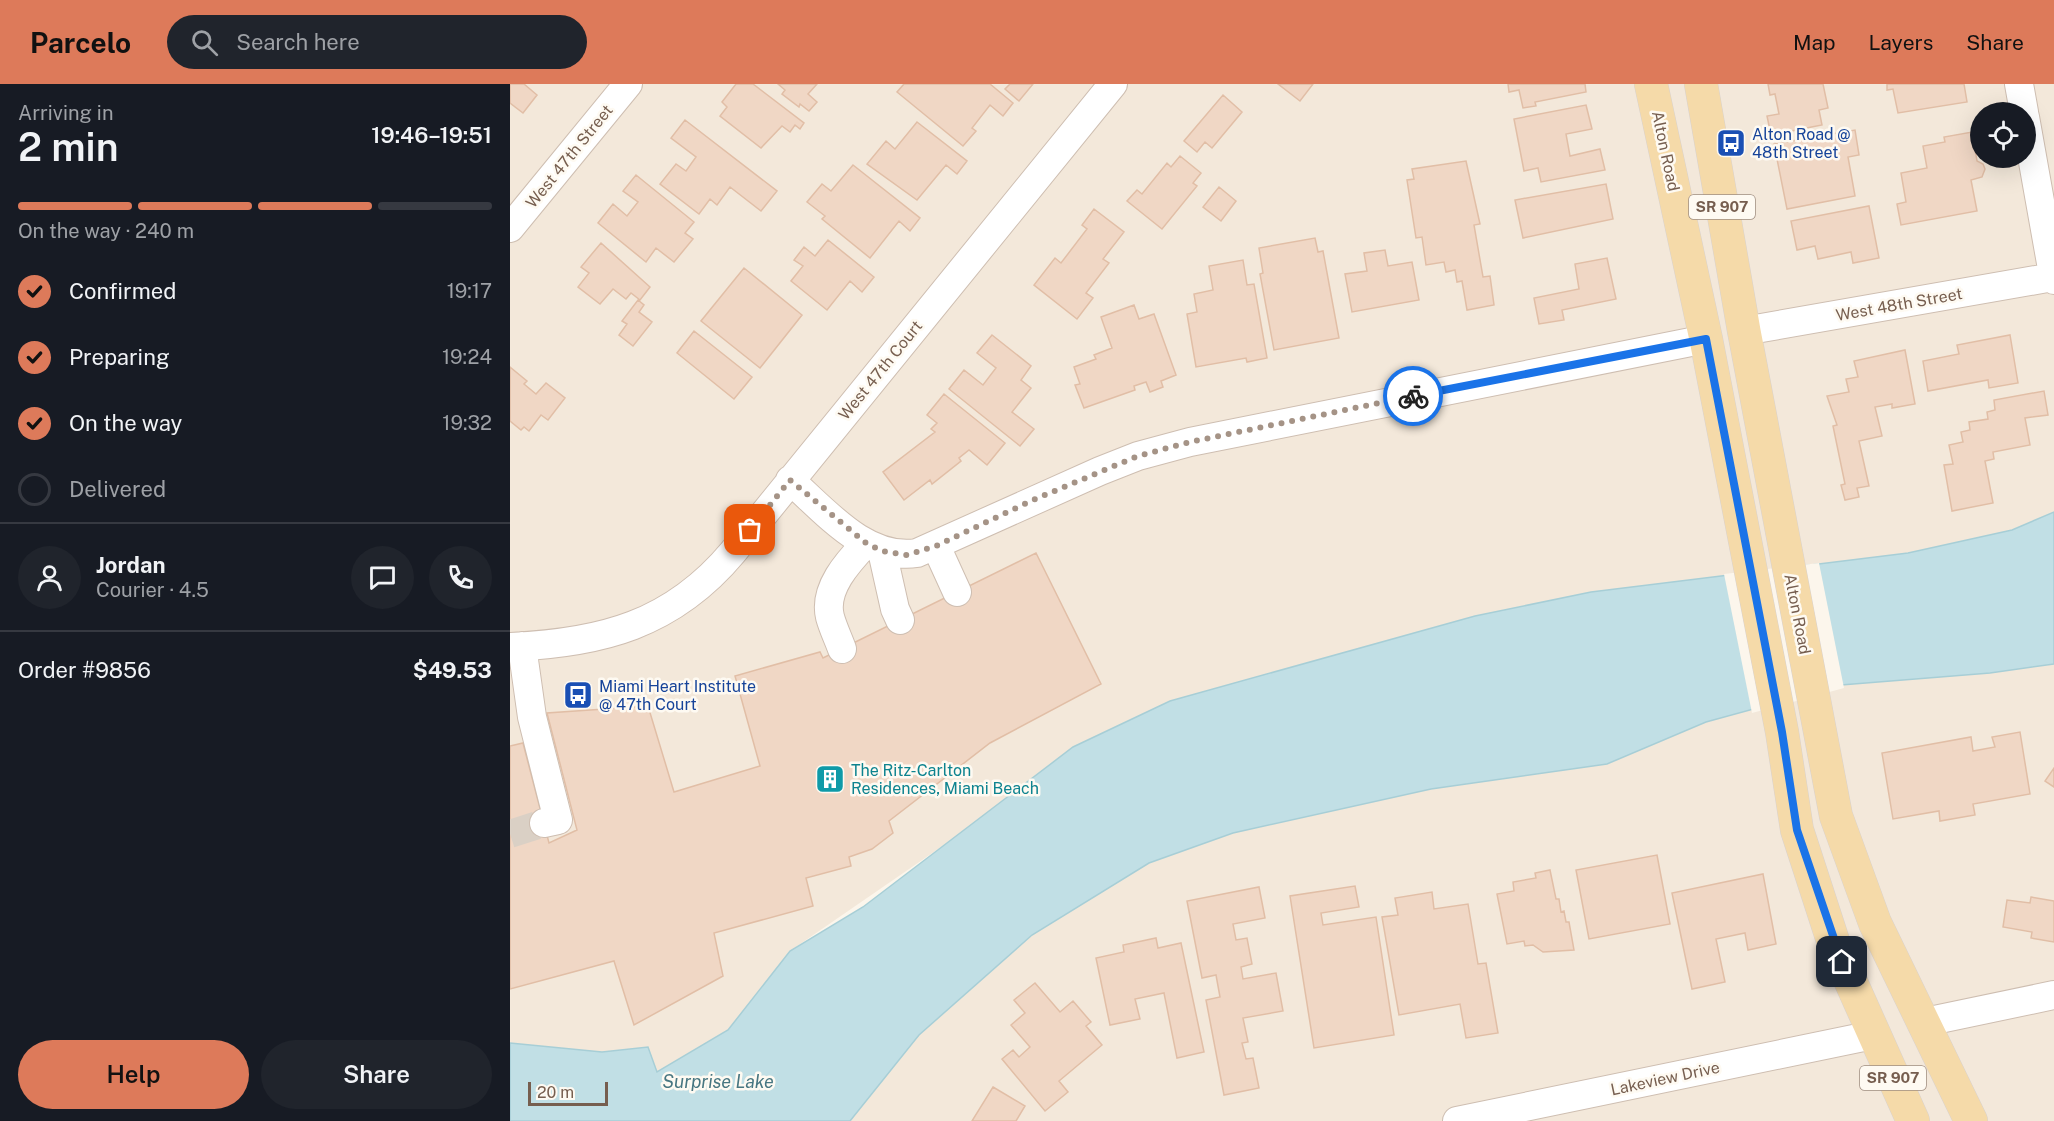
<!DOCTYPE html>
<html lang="en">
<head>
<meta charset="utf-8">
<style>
  body { margin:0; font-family:"Public Sans",sans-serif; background:#20242c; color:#f1f3f6; height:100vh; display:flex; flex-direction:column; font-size:22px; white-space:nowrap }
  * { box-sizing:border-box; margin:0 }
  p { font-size:20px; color:#9ea1a6 }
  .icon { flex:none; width:33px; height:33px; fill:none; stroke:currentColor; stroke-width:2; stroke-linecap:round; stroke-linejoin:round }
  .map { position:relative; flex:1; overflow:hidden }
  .sheet { display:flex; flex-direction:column; background:#171b24; width:510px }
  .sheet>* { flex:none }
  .buttons { position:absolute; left:1460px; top:18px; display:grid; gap:12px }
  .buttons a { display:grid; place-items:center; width:66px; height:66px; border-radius:50%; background:#171b24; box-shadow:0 6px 24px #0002; font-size:30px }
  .scale { position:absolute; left:18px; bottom:15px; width:80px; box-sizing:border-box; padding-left:6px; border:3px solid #765e4f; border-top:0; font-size:16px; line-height:21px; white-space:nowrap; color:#765e4f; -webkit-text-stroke:4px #fefaf2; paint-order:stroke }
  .pin { position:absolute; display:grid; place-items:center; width:51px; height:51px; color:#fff; margin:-26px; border-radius:12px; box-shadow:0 3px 9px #0006 }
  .courier { position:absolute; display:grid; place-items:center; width:60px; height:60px; margin:-30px; border:4px solid #1a73e8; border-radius:50%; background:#fff; color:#222; box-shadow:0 2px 8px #0007 }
  .headline em { font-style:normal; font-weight:600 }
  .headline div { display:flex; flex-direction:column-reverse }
  .headline { display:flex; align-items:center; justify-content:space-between; height:102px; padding:0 18px }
  h1 { font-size:39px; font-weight:600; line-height:45px }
  .bar { display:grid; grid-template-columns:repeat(4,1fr); gap:9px 6px; align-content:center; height:72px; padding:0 18px }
  .bar i { height:8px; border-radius:4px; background:#363941 }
  .bar .on { background:#dd7a5a }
  .bar p { grid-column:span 4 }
  .line { display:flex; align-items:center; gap:15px; padding:0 18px; border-top:2px solid #363941 }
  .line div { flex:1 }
  .round { display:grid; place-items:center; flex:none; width:63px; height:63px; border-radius:32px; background:#20242c }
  ol { padding:0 18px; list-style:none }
  li { display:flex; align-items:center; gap:18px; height:66px }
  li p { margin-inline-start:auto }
  li .icon { padding:6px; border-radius:50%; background:#dd7a5a; color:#111; stroke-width:4 }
  li:last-child { color:#9ea1a6 }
  li i { width:33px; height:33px; border:3px solid #363941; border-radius:50% }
  .primary-button { display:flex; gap:12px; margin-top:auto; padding:12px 18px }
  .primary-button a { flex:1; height:69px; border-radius:36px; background:#dd7a5a; color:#111; font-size:24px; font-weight:600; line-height:69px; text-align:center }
  .primary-button a+a { background:#20242c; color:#f1f3f6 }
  header { display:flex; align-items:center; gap:36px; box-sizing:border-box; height:84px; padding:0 30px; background:#dd7a5a; color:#111 }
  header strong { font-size:28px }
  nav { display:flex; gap:33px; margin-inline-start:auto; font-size:21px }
  .search { width:420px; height:54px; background:#20242c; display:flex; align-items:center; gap:15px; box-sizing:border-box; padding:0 21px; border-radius:33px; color:#9ea1a6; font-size:22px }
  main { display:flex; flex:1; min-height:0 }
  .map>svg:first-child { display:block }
  .residential { fill:#f3e8da; fill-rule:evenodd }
  .water { fill:#c1dfe5; stroke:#a7ced6; stroke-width:1.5 }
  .pier { fill:#fcf6ec }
  .building { fill:#f0d7c5; stroke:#e1bea6; stroke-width:1.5 }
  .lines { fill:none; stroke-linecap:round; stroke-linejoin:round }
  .minor-tunnel { stroke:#dad0c5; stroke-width:28; stroke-dasharray:28 14; stroke-linecap:butt }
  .minor-casing { stroke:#cebeb1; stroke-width:30 }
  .major-casing { stroke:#d9d2ce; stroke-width:34 }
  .minor { stroke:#fff; stroke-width:28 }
  .major { stroke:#f5daa9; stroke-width:33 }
  .done { stroke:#a59386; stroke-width:6; stroke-dasharray:0 10.8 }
  .route { stroke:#1a73e8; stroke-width:8 }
  .labels { text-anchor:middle; stroke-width:5; stroke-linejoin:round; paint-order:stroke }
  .shield { fill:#fefaf2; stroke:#9f8d80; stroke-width:1.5 }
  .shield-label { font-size:15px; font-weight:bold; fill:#765e4f }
  .transit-label { font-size:16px; fill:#164399; stroke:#fefaf2; text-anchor:start }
  .street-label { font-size:16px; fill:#765e4f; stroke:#fefaf2 }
  .culture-label { font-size:16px; fill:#0d838f; stroke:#fefaf2; text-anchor:start }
  .water-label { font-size:18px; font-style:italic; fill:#477681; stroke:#fefaf2 }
</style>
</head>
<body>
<header>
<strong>Parcelo</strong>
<div class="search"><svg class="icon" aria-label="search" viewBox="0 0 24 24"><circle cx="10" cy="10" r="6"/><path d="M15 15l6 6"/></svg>Search here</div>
<nav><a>Map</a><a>Layers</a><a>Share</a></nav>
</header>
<main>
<section class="sheet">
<div class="headline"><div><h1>2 min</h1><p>Arriving in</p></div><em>19:46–19:51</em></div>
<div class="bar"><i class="on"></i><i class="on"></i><i class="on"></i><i></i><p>On the way · 240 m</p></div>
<ol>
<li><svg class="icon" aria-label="check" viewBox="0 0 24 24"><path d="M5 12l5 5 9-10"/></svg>Confirmed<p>19:17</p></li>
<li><svg class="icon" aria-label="check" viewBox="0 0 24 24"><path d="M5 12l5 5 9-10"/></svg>Preparing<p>19:24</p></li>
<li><svg class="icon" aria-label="check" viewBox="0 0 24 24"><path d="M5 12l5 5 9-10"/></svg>On the way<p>19:32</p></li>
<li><i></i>Delivered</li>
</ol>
<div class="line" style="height:108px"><a class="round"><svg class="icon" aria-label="person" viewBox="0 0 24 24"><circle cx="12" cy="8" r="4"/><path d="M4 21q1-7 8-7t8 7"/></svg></a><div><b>Jordan</b><p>Courier · 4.5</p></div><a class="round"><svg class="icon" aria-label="chat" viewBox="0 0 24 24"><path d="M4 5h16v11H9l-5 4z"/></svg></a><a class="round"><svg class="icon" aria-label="phone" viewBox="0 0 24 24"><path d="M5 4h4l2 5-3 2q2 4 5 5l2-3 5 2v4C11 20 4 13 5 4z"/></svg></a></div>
<div class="line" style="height:78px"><div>Order #9856</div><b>$49.53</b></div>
<div class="primary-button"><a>Help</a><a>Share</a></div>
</section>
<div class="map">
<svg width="1544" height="1037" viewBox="0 0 1544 1037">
  <rect width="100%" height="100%" fill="#fcf6ec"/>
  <path class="residential" d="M0,0H1544V428L1502,446L1398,469L1081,508L965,532L814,575L563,663L476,732L280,867L218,946L147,988L137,963L92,968L0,959ZM1470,28H1515V74H1470Z
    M1544,580V1037H340L409,951L522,851L638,779L723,749L921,705L1097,680L1196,638L1331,601L1480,589Z"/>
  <path class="water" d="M1544,428V580L1480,589L1331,601L1196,638L1097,680L921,705L723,749L639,779L522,851L409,951L340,1037H0V959L92,968L138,963L147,988L218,946L280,867L353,823L563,663L660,617L965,532L1081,508L1398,469L1502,446Z"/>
  <path class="pier" d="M1309,479L1334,604L1242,629L1214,490Z"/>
  <path class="building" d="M0,0H14L27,11L13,29L0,19Z
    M226,0H243L294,39L290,45L285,41L280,48L272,42L251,64L210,32L217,23L212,18Z
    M268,0H307L298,10L307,18L299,27L290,20L289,23L272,10L275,6Z
    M394,0H480L503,19L493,32L480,21L462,44L466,47L453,62L387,8Z
    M500,0H523L509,17L495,5Z
    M768,0H803L790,17Z
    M998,0H1075L1076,8L1025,18L1026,22L1013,24L1009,6L999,8Z
    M1258,0H1313L1318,24L1309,26L1312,41L1261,51L1257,32L1269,30L1265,10L1260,11Z
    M1377,0H1454L1457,18L1388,29L1383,5L1377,6Z
    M713,11L732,28L702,64L695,58L687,68L674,57Z
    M1076,21L1082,45L1056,50L1060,72L1090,65L1095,86L1031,98L1028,84L1014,87L1004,35Z
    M175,36L267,107L251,127L220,103L207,121L200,115L189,130L150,100L166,80L176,87L186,73L161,54Z
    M407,38L457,77L447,90L436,81L407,116L357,80L376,57L385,65Z
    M1345,46L1349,71L1338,73L1345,112L1277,125L1264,60Z
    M1462,48L1467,77L1473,80L1475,85L1472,93L1461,96L1467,127L1391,141L1387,120L1396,118L1391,89L1417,84L1413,62L1435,58L1434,53Z
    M670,72L691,89L683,99L687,102L652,145L617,117L627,106L632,110L657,79L661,83Z
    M956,77L970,140L964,141L973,193L980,192L984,221L957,226L952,197L947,198L945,186L936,188L934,178L916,181L912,153L906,154L897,96L904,95L902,85Z
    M343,81L410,134L400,147L389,137L360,174L312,135L315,132L297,118L312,100L321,107Z
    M126,91L184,138L175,149L183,155L164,178L146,164L136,178L88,139L103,120L117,132L128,118L113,107Z
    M1096,100L1103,135L1013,154L1005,116Z
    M709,103L726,117L711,137L693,123Z
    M1359,122L1369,174L1343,179L1341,168L1308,175L1305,162L1287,166L1281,137Z
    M584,125L614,148L593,175L599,179L576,209L583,214L567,235L524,201L545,174L551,179L577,145L572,141Z
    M805,154L808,168L813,167L829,254L764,266L750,190L753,189L749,164Z
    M318,156L364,193L352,208L340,197L317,226L281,197L293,182L284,176L294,163L305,172Z
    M91,159L140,203L130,216L121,209L116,215L103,205L90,220L68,203L79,189L71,183Z
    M875,166L878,182L902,178L909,216L842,228L835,190L857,187L854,169Z
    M1097,174L1106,215L1052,226L1054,236L1029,240L1024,214L1069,205L1065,180Z
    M733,176L737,201L744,200L757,274L737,278L736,274L686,283L677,230L687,228L684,210L703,206L699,182Z
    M234,184L292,231L250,284L191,237Z
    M128,216L134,221L129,228L142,238L123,262L109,251L117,240L112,237Z
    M624,221L629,235L644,230L666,291L651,297L653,303L640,308L636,298L624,302L625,306L574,324L565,301L570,300L564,283L586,275L584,271L602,264L591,233Z
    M184,247L242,293L224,315L167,269Z
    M482,251L521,282L511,296L521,304L502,328L524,345L510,362L439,305L454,286L473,301L486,284L467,269Z
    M1500,251L1508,299L1479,304L1478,296L1418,307L1413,277L1449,270L1447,261Z
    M1395,266L1405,320L1382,324V320L1365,323L1372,352L1349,357L1359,402L1347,404L1349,413L1335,416L1331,401L1335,400L1323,342L1327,341L1317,312L1339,308L1336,295L1348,293L1344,277Z
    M0,283L17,297L14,300L26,310L36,299L55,314L38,336L31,331L19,347L14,343L11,346L0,337Z
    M1534,307L1538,331L1515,334L1520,361L1483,368L1484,375L1475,377L1483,419L1442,427L1434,381L1443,380L1439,361L1453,358L1451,348L1460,346L1459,338L1478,335L1477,328L1485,326L1484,316Z
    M434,310L495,359L477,381L459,366L449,374L451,377L422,400L420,396L394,416L373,388L425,348L421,345L427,339L417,331Z
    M526,469L591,600L480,659L379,737L383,749L362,765L339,773L341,782L296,794L303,822L204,849L213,892L124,941L104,877L0,905V662L13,659L39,759L67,746L37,629L138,622L164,708L250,682L225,592L310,568L313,574Z
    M1510,648L1520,710L1463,720L1465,731L1430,737L1429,727L1383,735L1372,669L1461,653L1463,667L1485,663L1482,653Z
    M1544,684V703L1535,697Z
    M1147,771L1160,840L1079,855L1066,786Z
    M1040,786L1046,815H1049L1051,828L1054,827L1056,838H1059L1064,866L1033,868L1023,861L1015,862L1014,857L997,860L987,810L1004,807L1003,798L1026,794L1025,789Z
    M1253,790L1266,860L1238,866L1235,849L1206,855L1215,898L1182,905L1162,809Z
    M845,802L849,823L811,829L813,841L866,833L884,951L804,964L780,812Z
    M749,803L755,834L723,840L726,856L737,854L742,880L731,883L733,895L766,889L773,927L733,934L738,958L732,959L736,975L743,974L749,1004L714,1011L696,916L710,913L706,891L692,894L677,817Z
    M922,808L924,825L958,820L968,880L976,879L988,949L956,954L950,920L889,931L872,833L888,831L885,814Z
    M1521,813L1544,817V858L1521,854L1522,848L1493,843L1497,816L1520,819Z
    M646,854L648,864L671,859L694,968L667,974L654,909L625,915L630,935L600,941L586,874L614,868L613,861Z
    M525,899L550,928L563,917L581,938L576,942L592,961L549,997L558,1008L535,1027L492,975L503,966L509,973L520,963L501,941L515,929L504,916Z
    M483,1003L515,1022L506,1037H462Z"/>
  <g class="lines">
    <path class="minor-tunnel" d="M0,750L34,739"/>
    <g class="minor-casing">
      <path id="minor" d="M1509,0L1514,28
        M1515,33L1544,196
        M0,144L118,0
        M1234,247L1543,193
        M280,396C315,427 356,477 407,469L590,387L628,372L680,358L1196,255
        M426,462L447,508
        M372,467L385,525L390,536
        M12,562L22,633L48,736L34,739
        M0,563C91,559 162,541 223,468L603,0
        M332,565C328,554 323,544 320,533C313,505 338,478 356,459
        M1415,938L1544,911
        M947,1037L1363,951"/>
    </g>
    <g class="major-casing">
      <path id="major" d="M1141,0L1196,255L1272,648L1287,746L1324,860L1403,1037
        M1191,0L1234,247L1326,732L1365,839L1461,1037"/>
    </g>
    <use href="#minor" class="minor"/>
    <use href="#major" class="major"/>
  </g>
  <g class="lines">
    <path class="done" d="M240,446L280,396L356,459L372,467L397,471L426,462L523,416L628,372L680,358L903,312"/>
    <path class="route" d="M903,312L1196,255L1272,648L1287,746L1332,878"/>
  </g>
  <defs>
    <g id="bus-square" transform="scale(1.5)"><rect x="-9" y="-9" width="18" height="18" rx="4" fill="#1a4fb4" stroke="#fefaf2"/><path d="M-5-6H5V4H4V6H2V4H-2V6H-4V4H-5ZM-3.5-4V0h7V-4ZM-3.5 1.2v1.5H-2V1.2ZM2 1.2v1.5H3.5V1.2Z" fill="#fff"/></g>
    <g id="building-square" transform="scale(1.5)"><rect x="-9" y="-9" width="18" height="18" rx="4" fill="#0f9aa8" stroke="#fefaf2"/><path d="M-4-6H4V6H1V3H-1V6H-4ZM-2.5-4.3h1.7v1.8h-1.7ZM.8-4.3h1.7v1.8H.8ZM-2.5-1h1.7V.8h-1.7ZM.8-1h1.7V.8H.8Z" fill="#fff"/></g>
  </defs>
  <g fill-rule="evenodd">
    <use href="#bus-square" x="1221" y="59"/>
    <use href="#bus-square" x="68" y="611"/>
    <use href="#building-square" x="320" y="695"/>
  </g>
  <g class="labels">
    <g class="shield">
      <rect x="1179" y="111" width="66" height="24" rx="4.5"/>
      <rect x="1350" y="982" width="66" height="24" rx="4.5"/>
    </g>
    <g class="shield-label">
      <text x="1212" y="128">SR 907</text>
      <text x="1383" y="999">SR 907</text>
    </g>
    <g class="transit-label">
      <text x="1242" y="56">Alton Road @<tspan x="1242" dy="18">48th Street</tspan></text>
      <text x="89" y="608">Miami Heart Institute<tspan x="89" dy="18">@ 47th Court</tspan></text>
    </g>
    <g class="street-label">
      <text transform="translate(1156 67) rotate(78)" y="6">Alton Road</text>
      <text transform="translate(59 72) rotate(-51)" y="6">West 47th Street</text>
      <text transform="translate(1389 220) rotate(-10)" y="6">West 48th Street</text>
      <text transform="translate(370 286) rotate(-51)" y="6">West 47th Court</text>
      <text transform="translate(1288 530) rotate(79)" y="6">Alton Road</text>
      <text transform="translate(1155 994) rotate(-12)" y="6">Lakeview Drive</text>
    </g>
    <g class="culture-label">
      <text x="341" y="692">The Ritz-Carlton<tspan x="341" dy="18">Residences, Miami Beach</tspan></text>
    </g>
    <g class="water-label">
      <text x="208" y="1004">Surprise Lake</text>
    </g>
  </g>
</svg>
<div class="buttons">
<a><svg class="icon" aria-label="locate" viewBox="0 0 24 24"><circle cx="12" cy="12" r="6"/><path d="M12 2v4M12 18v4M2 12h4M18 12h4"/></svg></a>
</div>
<div class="scale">20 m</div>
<div class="pin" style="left:240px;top:446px;background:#ea580c"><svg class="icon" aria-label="bag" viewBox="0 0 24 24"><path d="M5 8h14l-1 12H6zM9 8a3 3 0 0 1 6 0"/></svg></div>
<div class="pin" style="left:1332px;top:878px;background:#1f2937"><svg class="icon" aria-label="home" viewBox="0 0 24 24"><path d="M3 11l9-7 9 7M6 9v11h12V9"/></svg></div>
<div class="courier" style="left:903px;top:312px"><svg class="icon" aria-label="bike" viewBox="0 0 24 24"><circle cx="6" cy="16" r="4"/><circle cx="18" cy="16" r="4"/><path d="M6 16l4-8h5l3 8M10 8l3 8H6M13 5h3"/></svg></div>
</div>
</main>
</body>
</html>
